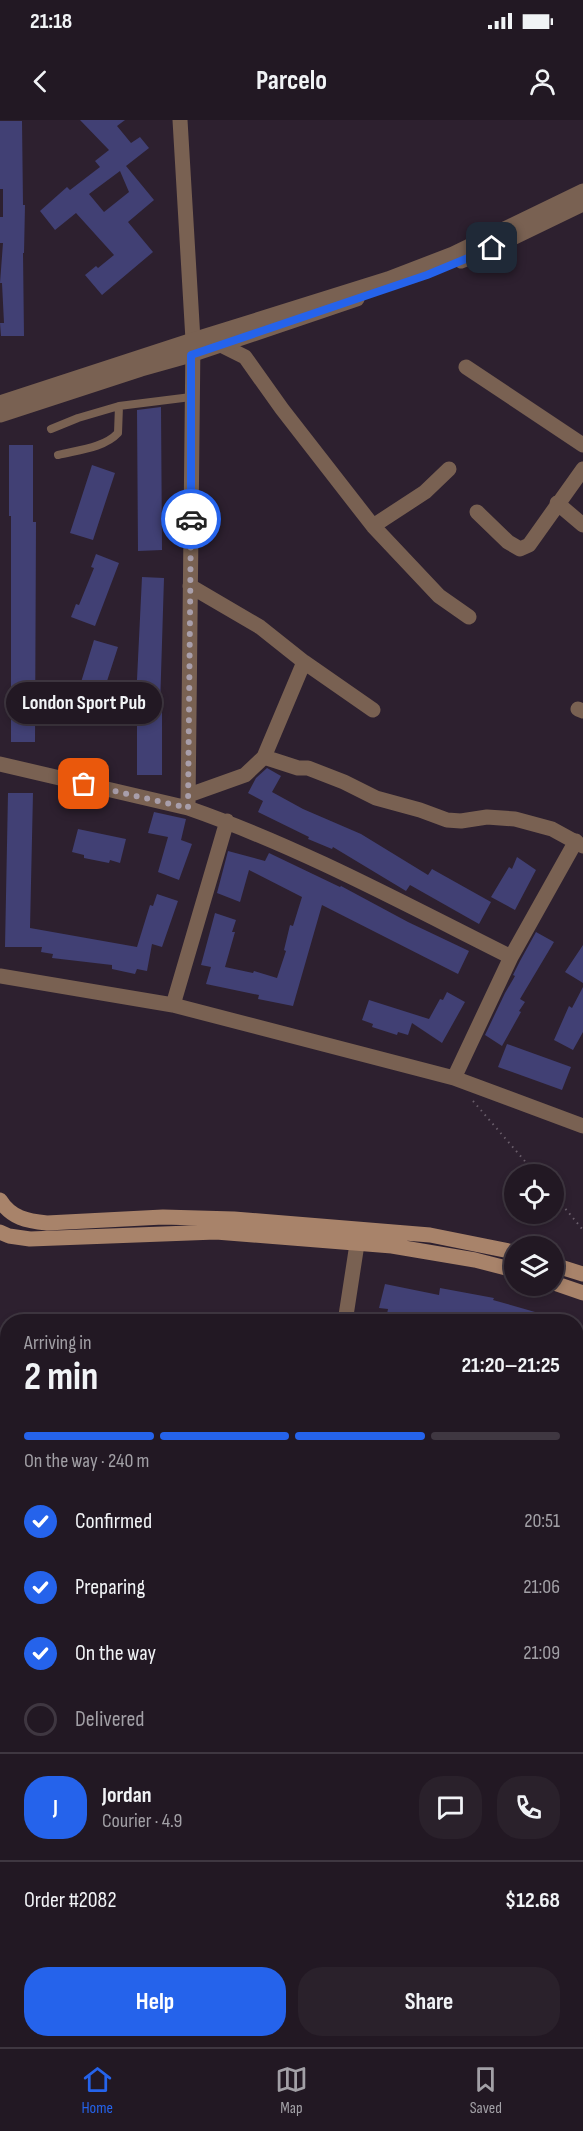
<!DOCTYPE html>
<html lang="en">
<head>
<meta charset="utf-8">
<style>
  body { margin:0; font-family:"Sofia Sans Condensed",sans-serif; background:#2a212b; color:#f1f3f6; height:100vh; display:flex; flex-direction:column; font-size:22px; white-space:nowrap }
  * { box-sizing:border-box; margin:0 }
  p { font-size:20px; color:#a2a0a6 }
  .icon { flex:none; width:33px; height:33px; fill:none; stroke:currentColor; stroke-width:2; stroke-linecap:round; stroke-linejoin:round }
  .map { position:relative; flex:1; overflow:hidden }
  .details { position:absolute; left:0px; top:1194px; width:584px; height:734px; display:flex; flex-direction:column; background:#221823; border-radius:24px 24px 0 0; box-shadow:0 3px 9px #0003,0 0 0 2px #3f3741 }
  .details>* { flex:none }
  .buttons { position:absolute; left:504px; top:1044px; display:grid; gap:12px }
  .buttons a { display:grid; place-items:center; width:60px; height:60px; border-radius:50%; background:#221823; box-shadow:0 3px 9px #0003,0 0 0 2px #3f3741; font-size:30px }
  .pin { position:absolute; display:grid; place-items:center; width:51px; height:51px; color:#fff; margin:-26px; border-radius:12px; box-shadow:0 3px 9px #0006 }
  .courier { position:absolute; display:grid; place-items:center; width:60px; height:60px; margin:-30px; border:4px solid #2563eb; border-radius:50%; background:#fff; color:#222; box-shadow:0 2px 8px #0007 }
  .bubble { position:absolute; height:42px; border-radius:21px; background:#221823; box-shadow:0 3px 9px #0003,0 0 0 2px #3f3741; font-size:20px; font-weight:700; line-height:42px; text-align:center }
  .head em { font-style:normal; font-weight:700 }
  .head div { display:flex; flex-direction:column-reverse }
  .head { display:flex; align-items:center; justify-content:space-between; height:102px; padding:0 24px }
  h1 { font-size:39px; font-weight:700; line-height:45px }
  .bar { display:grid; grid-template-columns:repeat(4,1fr); gap:9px 6px; align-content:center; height:72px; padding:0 24px }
  .bar i { height:8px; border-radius:4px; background:#3f3741 }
  .bar .selected { background:#2563eb }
  .bar p { grid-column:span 4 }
  .line { display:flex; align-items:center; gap:15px; padding:0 24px; border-top:2px solid #3f3741 }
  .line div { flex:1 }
  .round { display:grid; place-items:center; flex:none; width:63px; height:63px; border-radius:24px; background:#2a212b }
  ol { padding:0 24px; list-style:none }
  li { display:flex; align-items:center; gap:18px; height:66px }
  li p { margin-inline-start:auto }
  li .icon { padding:6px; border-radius:50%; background:#2563eb; color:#fff; stroke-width:4 }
  li:last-child { color:#a2a0a6 }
  li i { width:33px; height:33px; border:3px solid #3f3741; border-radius:50% }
  .action { display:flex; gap:12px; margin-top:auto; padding:12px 24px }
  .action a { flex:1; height:69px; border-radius:24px; background:#2563eb; color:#fff; font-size:24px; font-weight:700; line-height:69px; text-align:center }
  .action a+a { background:#2a212b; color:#f1f3f6 }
  .status { display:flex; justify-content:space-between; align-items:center; height:42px; padding:0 30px; background:#221823; direction:ltr }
  .status svg { height:16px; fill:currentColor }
  header { display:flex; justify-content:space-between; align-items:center; height:78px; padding:0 24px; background:#221823; font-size:27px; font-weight:700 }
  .menu { display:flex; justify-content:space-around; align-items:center; height:84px; border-top:2px solid #3f3741; background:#221823; font-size:16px; color:#a2a0a6 }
  .menu a { display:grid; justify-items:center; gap:3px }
  .menu .selected { color:#2563eb }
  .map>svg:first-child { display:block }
  .industrial { fill:#342b1b }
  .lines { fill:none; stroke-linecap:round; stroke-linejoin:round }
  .river { stroke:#001527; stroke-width:24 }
  .building { fill:#414074; fill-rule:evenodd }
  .path { stroke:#695d6a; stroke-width:2; stroke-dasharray:1.5 4.5; stroke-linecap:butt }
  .service { stroke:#796152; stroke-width:8 }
  .minor { stroke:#796152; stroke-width:15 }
  .tertiary { stroke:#796152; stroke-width:15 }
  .secondary { stroke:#a8836a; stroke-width:15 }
  .done { stroke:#a89eaa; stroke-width:6; stroke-dasharray:0 10.8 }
  .route { stroke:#2563eb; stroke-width:8 }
</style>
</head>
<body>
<div class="status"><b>21:18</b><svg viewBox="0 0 49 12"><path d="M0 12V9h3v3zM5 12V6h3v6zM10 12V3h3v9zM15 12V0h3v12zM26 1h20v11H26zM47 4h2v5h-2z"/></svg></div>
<header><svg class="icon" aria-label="back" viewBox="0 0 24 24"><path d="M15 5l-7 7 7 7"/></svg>Parcelo<svg class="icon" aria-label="person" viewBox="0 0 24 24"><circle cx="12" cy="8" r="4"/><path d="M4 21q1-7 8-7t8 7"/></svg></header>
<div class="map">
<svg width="583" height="1927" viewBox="0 0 583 1927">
  <rect width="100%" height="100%" fill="#2d202f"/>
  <path class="industrial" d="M0,1292L8,1293L7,1473H0Z"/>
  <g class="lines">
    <path class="river" d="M0,1729H8
      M272,1920L276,1927"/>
  </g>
  <path class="building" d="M80,0H125L117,6L131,23L140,17L149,28L126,46L154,80L128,102L153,132L102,175L85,155L96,146L98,148L114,135L76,93L55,110L40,91L67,67L70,70L100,47L95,41L109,30ZM120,51L129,72L104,92L89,74Z
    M0,1H22L23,85H25L24,133H23L24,216H1L0,203H4L2,163H0L3,123H0V97H3V69H0Z
    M161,287L162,430L138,431L137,290Z
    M9,325H33V402H36L35,622H11V396H9Z
    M92,345L115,353L93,420L70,413Z
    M96,434L119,443L95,506L71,497L76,484L79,485L94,448L91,447Z
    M142,457L164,458L160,587H162V655H137V580H136Z
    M94,520L118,527L97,592L74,585Z
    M267,648L281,656L272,672L303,689L361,714L428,755L432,749L491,782L479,804L410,765L406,771L333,727L332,729L308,719L309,717L258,692L263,681L248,673L256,658Z
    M8,673H33L30,808L137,827L150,785L153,786L157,774L178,781L162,827L152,824L147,851L137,849L135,854L112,849V845L52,838L53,834L41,832L42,827H5Z
    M154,692L186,699L181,720L192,724L179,760L158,752L168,717L148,713Z
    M78,709L126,719L120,743L110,740L109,743L84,738V735L72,732Z
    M228,731L265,741L269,733L340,767L341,766L408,802L469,831L458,854L322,785L293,886L258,879L259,875L206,864L211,847L201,845L215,793L236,800L232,812H235L225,847L253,853L254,851L277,858L286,831L284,830L290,805L293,806L302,777L249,750L240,782L217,773Z
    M517,737L536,750L515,790L491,777L509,747L512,749Z
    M536,812L554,822L520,879L525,882L519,891L521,892L502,926L485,915L505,873L515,856L513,855L520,841Z
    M583,825V863L565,852Z
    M583,867V912L573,930L554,920L569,886L572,888Z
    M447,872L465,882L442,923L412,903L408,915L398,912L397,915L372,907L373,904L362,900L369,880L429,899L440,879L443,880Z
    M507,924L571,947L562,970L498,947Z
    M385,1164L439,1175L440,1168L494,1178L493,1180L556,1198L555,1202H477L428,1192L427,1198L415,1195L414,1199L387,1194L388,1189L379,1188Z"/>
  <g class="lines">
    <path class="path" d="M473,981L536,1054
      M554,1075L583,1110"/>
    <path class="service" d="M51,309L78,298L119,286L191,277
      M58,335C78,330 104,328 118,313L119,286"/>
    <path class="minor" d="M180,0L193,220L188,688C300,727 405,784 511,837L454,958
      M221,225L245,237L282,289L373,406L439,476L469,497
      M466,247L583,325
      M557,383L583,405
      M477,392L508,422L520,429L529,425L583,349
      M373,406L425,372L449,349
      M190,466L260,507L304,542L264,637
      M304,542L373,590
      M578,589L583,591
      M0,644L188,688
      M189,675L245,655L264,637L298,648H308L344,662L376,678L420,690L447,700L461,701L487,697L515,699L552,709L583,726
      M511,837L576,721
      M0,856L173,885L454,958L583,1006
      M173,885L227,701
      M345,1202L357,1124
      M576,1246L583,1221
      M576,1658L583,1659"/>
    <path class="tertiary" d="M461,141L492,128L583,84
      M0,283L193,220L388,159L453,134L583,71
      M0,295L141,249L191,235L357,179"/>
    <path class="secondary" d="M0,1080C11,1098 27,1101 47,1103L163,1097L234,1099L430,1115L514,1132
      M0,1112L9,1116L30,1119L216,1112L392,1126L475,1140L514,1150
      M554,1145L583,1154
      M554,1163L583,1173"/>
  </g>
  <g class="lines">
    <path class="done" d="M84,664L188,688L191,399"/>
    <path class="route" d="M191,399V235L427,155L492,128"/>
  </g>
</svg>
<div class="buttons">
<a><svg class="icon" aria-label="locate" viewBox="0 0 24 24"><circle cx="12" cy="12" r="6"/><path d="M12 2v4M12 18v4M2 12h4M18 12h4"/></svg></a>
<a><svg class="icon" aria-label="layers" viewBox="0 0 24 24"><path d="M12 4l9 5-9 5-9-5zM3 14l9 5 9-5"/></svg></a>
</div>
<div class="pin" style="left:84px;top:664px;background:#ea580c"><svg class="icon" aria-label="bag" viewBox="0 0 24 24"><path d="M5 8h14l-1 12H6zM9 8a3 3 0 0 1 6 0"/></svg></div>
<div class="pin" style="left:492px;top:128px;background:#1f2937"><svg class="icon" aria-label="home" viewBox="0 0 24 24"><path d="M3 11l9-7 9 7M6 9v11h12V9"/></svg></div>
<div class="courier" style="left:191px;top:399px"><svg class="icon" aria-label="car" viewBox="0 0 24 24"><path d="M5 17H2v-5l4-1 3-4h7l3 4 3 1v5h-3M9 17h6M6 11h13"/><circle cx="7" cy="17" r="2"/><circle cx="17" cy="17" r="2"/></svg></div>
<div class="bubble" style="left:6px;top:562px;width:156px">London Sport Pub</div>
<section class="details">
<div class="head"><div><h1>2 min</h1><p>Arriving in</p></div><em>21:20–21:25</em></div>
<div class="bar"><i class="selected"></i><i class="selected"></i><i class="selected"></i><i></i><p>On the way · 240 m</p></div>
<ol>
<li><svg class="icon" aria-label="check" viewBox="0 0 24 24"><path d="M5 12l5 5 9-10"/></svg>Confirmed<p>20:51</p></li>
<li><svg class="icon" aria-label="check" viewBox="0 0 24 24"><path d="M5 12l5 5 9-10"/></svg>Preparing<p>21:06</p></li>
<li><svg class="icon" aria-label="check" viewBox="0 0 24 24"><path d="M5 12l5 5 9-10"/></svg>On the way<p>21:09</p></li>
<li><i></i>Delivered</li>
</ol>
<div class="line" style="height:108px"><b class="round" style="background:#2563eb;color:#fff">J</b><div><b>Jordan</b><p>Courier · 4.9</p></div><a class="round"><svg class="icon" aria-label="chat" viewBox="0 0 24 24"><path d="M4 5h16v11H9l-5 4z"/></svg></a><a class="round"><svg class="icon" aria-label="phone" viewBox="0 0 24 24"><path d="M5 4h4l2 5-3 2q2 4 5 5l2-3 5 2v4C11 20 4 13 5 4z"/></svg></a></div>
<div class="line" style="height:78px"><div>Order #2082</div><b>$12.68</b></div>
<div class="action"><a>Help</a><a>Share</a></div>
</section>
</div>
<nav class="menu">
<a class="selected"><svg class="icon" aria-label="home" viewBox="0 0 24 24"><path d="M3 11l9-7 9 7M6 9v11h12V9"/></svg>Home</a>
<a><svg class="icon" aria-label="map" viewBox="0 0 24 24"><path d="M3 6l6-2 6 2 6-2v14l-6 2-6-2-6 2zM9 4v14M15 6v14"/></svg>Map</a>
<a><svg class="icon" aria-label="saved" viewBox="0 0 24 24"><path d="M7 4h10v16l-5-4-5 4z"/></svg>Saved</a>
</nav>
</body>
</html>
